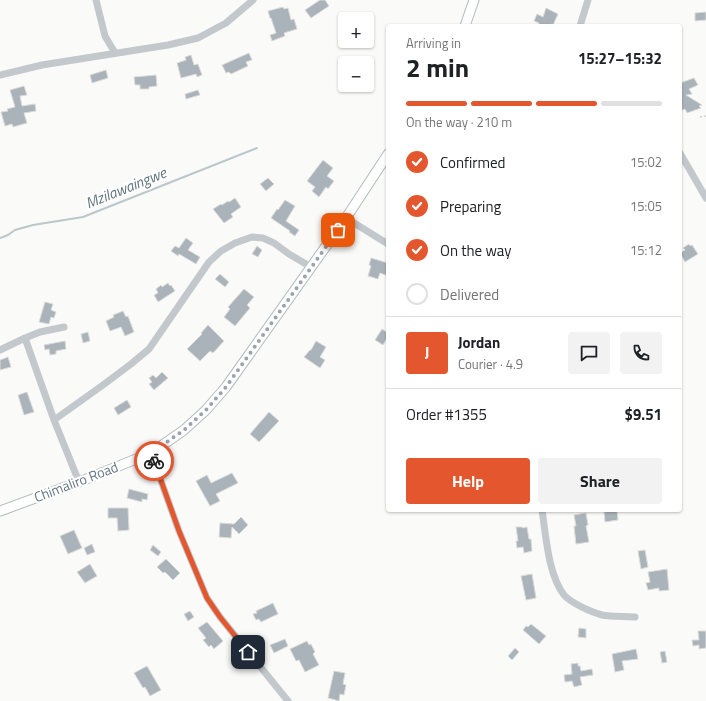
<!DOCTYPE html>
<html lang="en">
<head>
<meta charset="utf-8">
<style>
  body { margin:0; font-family:"Titillium Web",sans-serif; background:#f2f2f2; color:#202124; height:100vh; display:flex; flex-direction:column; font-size:15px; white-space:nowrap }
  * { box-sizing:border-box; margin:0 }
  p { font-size:13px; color:#757577 }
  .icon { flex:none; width:22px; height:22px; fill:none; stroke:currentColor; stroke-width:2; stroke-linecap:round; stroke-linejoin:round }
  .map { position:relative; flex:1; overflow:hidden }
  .details { position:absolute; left:386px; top:24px; width:296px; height:488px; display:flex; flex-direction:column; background:#fff; border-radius:4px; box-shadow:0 1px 3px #0004 }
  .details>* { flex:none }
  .buttons { position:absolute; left:338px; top:12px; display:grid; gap:8px }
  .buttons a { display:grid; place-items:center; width:36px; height:36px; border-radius:4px; background:#fff; box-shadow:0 1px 3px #0004; font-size:20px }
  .pin { position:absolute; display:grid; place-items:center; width:34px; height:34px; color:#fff; margin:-17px; border-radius:8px; box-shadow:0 2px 6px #0006 }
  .courier { position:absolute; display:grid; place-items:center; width:40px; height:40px; margin:-20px; border:3px solid #e4572e; border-radius:50%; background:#fff; color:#222; box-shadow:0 1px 5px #0007 }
  .summary em { font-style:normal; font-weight:700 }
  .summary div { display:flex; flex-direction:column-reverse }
  .summary { display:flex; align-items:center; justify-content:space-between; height:68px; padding:0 20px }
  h1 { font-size:26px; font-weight:700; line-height:30px }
  .bar { display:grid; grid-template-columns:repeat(4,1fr); gap:6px 4px; align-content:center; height:48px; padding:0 20px }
  .bar i { height:5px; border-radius:3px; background:#e0e0e0 }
  .bar .selected { background:#e4572e }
  .bar p { grid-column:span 4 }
  .line { display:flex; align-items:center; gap:10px; padding:0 20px; border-top:1px solid #e0e0e0 }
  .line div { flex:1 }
  .round { display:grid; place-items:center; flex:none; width:42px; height:42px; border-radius:4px; background:#f2f2f2 }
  ol { padding:0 20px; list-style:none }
  li { display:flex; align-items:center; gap:12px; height:44px }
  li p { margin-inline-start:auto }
  li .icon { padding:4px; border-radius:50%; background:#e4572e; color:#fff; stroke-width:4 }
  li:last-child { color:#757577 }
  li i { width:22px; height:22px; border:2px solid #e0e0e0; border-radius:50% }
  .button { display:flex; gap:8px; margin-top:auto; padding:8px 20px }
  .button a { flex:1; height:46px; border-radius:4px; background:#e4572e; color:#fff; font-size:16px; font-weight:700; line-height:46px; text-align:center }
  .button a+a { background:#f2f2f2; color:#202124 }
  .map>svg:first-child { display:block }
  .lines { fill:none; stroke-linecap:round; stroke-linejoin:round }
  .stream { stroke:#bbc7cb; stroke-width:2 }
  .building { fill:#aab3b9; stroke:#dcdcda }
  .secondary-casing { stroke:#b3babf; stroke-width:11 }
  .path { stroke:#bbbfc2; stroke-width:1; stroke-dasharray:2 2; stroke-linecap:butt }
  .street { stroke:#c3c8cc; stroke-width:7 }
  .secondary { stroke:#fff; stroke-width:9 }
  .done { stroke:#99a4ac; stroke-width:4; stroke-dasharray:0 7.2 }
  .route { stroke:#e4572e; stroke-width:5 }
  .labels { text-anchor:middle; stroke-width:4; stroke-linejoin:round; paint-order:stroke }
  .street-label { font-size:14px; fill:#657683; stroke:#fff }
  .water-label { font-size:15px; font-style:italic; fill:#60757c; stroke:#fff }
</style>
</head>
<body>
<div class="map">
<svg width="706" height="701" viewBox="0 0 706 701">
  <rect width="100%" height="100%" fill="#fafaf8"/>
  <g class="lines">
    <path class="stream" d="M0,238L8,235L15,230L33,225L83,217L257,148"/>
  </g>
  <path class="building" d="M320,0H325L329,6L311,18L305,10Z
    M283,7L284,9L288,8L291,20L294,19L297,29L284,33L285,36L272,41L270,35L276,33L271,18H270L268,11Z
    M546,8L558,14L553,25L551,24L550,26H538L539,23L534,21L537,14L543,17Z
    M706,12V20L695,21V13Z
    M249,53L252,60L246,62L248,66L231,74L229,72L226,73L222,65Z
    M191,55L194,65L198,64L202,75L197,77L196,74L181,78L177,63L186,60L185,57Z
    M106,70L108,78L92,83L90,75Z
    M156,75L157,86L149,87V89H140V85H135L134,77Z
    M694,78L698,85L689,89L692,94L686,95L702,105L699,106L701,108L687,113L685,109L680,111V83Z
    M24,86L27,95L20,96L22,106L35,104L36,111L24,113L27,123L13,127L12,124L5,126L1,112L8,111L7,109L15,107L10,90Z
    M198,90L200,95L186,99L185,94Z
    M323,160L333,168L327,176L334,181L328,189L326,187L319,197L312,191L315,187L307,181Z
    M268,178L274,184L266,191L260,184Z
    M235,198L241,207L231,214L233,217L224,223L213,209L221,204L222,205L228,201L229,202Z
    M285,200L295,206L286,221L299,230L295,236L289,232L290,231L271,218L277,209L278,210Z
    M186,238L193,243L188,250L200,257L196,264L179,254L178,256L171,251L175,246L179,248Z
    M689,244L690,246L692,245L698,254L685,262L680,253L685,250L683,248Z
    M257,246L262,250L258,257L252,254Z
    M371,258L388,263V276L380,273L378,279L368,276L371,266L369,265Z
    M220,274L229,282L225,287L215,279Z
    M168,283L170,286L171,285L175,291L158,302L154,295L158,293L156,289L161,285L162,287Z
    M244,289L254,297L247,305L250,308L235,326L224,317L230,309L228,307Z
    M45,302L53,304L51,310L56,312L54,318L51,317L49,324L39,322Z
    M123,311L126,317L128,316L134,332L125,336L121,327L110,331L106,321L114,317L113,315Z
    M208,325L224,341L213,353L210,351L200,361L187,349L202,334L201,333Z
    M382,329L388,333V336L383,345L375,340Z
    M88,332L90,341L83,343L81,334Z
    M65,341L66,349L56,351V354L50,355L49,349L45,350L44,345Z
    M316,341L326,347L320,357L325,360L320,368L304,357L310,350H311Z
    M8,357L11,367L0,370V360Z
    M162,372L168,378L154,390L149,384L152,382L149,378L153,375L156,378Z
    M27,392L34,412L24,415L18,395Z
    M127,400L131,407L118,415L114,408Z
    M269,412L279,421L259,442L250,434Z
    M232,473L238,483L216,494L220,501L210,506L196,481L207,475L211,483Z
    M129,489L148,494L147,500L142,499V502L127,498Z
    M108,508H128L129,530L118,531L117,518H108Z
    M617,510L618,520L605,522L604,512Z
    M586,513L588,525L586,526L589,542L576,544L574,526H576L574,515Z
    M241,517L248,525L239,534L232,527L231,538L219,537L220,523L234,524Z
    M516,527H522L523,528L527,527L529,539H531L532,551L524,553L523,547L517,548L516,541H518Z
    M74,530L82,548L68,554L60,536Z
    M92,544L95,552L87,555L84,548Z
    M153,545L161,552L158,556L150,550Z
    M645,550L648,567L641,569L638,551Z
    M166,559L180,573L173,580L165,572L163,573L157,567Z
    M90,564L97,576L85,583L77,572Z
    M667,569L669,590L659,591V588L648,590L646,583L650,582L648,572Z
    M532,574L536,598L526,600L521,576Z
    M273,603L278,614L261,622L259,619L256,620L253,614L257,613L256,611Z
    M190,611L194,617L188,621L184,614Z
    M207,622L223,641L214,649L211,645L209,647L203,640L206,638L198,628Z
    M531,624L546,636L539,644L523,630L526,626L528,627Z
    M579,628L586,629V638L578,637Z
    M698,631H706V648L699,649V645L693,646L692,640H699Z
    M285,639L288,646L274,653L270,645Z
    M307,641L309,645L311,644L315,652L313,654L319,665L305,672L299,660L296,661L290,649Z
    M515,648L519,652L512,660L508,656Z
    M636,649L638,659L622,661L624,670L615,672L612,654Z
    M665,651L667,662L662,663L660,652Z
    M578,663V666H580L581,671L592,669L593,675L580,677L582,685L574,687L572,681L565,682L564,675L572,674L571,664Z
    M147,666L161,690L150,696L145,687L143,688L134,673Z
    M334,671L345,673L343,684L346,685L344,695L340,694L339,701L328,698Z"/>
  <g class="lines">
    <g class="secondary-casing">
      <path id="secondary" d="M465,26L474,0
        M0,511L79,482L151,453L184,430L206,410L226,387L346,218L388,154"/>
    </g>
    <path class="path" d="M700,117L706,116"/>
    <path class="street" d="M96,0L105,36L115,53
      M580,26L588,0
      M0,75L42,65L168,45L198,38L226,23L253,0
      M680,153L706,198
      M346,218L388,244
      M25,338L40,332L64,327
      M0,350L25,338L54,420L79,482
      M54,420L103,385L131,364L149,349L209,262L221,251L235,243L252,237L263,238L274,243L289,254L311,267
      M151,453L179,531L207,598L220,617L288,701
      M542,510C546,536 548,574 564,595C571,603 591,612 602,615C611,617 626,616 635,617"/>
    <use href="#secondary" class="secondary"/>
  </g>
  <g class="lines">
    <path class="done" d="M154,461L151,453L184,430L206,410L226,387L338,230"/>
    <path class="route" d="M154,461L179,531L207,598L220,617L248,652"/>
  </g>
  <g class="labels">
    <g class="street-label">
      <text transform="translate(76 482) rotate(-21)" y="5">Chimaliro Road</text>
    </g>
    <g class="water-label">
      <text transform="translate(126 188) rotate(-22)" y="5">Mzilawaingwe</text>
    </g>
  </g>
</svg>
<div class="buttons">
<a>+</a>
<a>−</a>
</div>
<div class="pin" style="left:338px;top:230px;background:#ea580c"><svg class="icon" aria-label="bag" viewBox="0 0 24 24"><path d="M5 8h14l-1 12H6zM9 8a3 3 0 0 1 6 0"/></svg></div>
<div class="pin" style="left:248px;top:652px;background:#1f2937"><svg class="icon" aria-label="home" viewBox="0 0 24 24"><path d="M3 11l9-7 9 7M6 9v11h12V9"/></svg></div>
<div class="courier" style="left:154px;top:461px"><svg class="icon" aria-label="bike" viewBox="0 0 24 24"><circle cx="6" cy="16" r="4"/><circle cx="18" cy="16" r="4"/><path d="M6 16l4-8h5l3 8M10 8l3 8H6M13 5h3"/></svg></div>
<section class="details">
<div class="summary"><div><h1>2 min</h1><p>Arriving in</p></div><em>15:27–15:32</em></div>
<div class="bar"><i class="selected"></i><i class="selected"></i><i class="selected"></i><i></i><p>On the way · 210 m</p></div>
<ol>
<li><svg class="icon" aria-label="check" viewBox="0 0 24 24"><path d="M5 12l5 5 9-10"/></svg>Confirmed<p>15:02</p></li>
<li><svg class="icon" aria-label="check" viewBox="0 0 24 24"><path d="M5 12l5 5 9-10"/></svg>Preparing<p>15:05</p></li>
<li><svg class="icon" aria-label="check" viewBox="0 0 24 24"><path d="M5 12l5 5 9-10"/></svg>On the way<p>15:12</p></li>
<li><i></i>Delivered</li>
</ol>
<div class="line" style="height:72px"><b class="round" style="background:#e4572e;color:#fff">J</b><div><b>Jordan</b><p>Courier · 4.9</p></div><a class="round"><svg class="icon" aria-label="chat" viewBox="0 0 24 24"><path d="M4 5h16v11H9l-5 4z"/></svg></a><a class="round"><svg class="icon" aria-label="phone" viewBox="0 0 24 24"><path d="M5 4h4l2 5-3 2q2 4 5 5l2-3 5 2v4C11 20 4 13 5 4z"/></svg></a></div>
<div class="line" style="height:52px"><div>Order #1355</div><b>$9.51</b></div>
<div class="button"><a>Help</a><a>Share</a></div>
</section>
</div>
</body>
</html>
